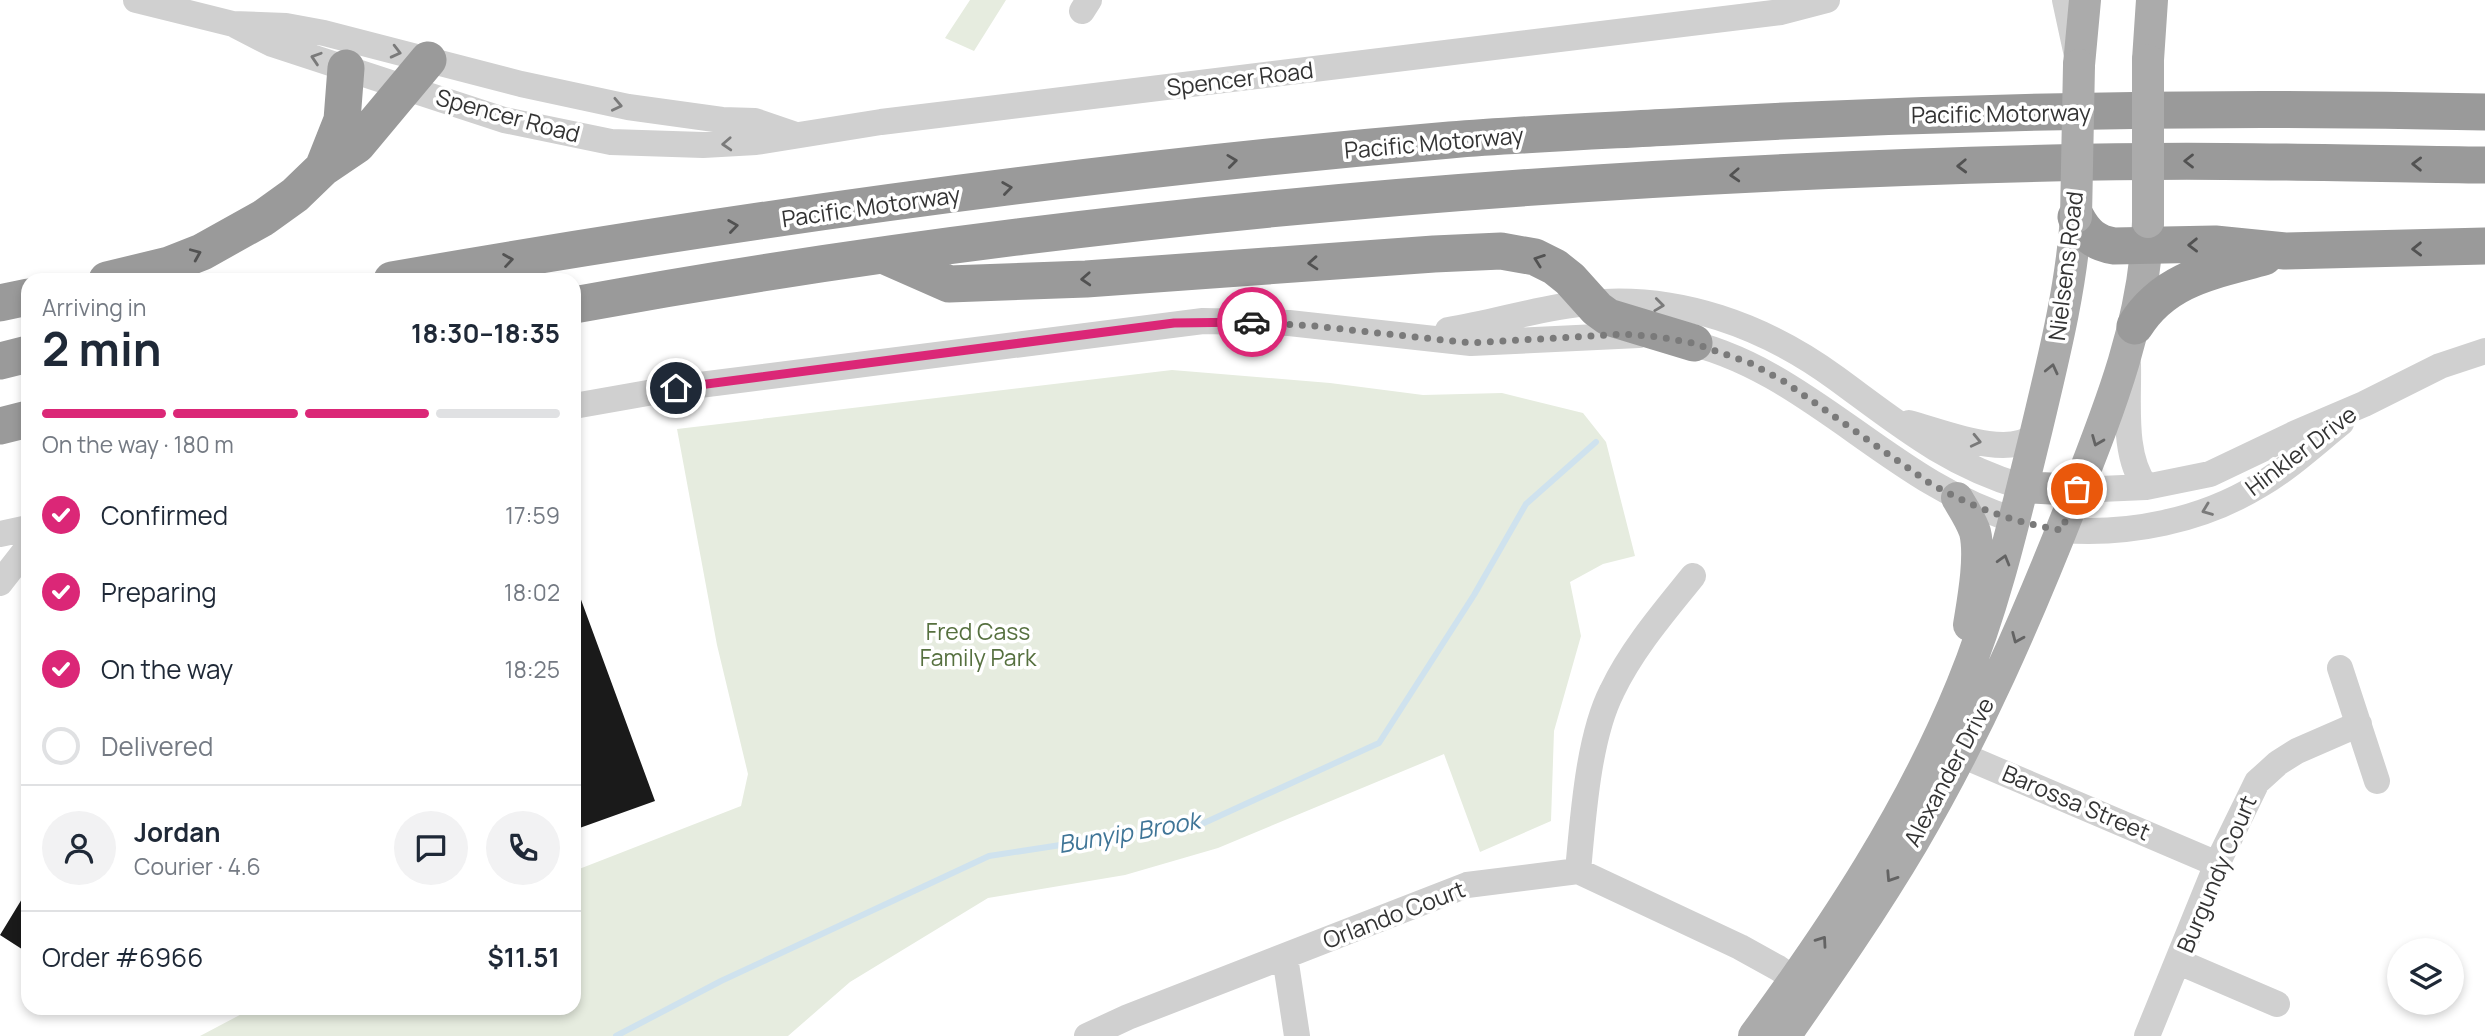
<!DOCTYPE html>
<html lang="en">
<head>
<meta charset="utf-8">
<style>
  body { margin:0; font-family:Manrope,sans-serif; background:#f2f2f3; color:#1f2937; height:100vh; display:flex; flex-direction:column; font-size:26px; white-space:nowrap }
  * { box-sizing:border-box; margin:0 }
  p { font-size:23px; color:#747a83 }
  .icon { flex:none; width:38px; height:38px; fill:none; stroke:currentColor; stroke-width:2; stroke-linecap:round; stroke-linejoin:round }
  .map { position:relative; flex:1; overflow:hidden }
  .details { position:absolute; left:21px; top:273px; width:560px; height:742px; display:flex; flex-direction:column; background:#fff; border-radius:21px; box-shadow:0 4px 10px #0003 }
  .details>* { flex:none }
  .tools { position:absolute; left:2387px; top:938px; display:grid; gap:14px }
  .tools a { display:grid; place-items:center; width:77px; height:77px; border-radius:50%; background:#fff; box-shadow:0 4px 10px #0003; font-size:35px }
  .pin { position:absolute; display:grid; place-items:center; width:60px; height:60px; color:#fff; margin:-30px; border:4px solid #fff; border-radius:50%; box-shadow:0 2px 7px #0007 }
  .courier { position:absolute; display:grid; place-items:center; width:70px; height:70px; margin:-35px; border:5px solid #db2777; border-radius:50%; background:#fff; color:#222; box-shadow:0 2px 9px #0007 }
  .headline em { font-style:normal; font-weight:700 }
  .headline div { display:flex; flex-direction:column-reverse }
  .headline { display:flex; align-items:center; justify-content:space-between; height:119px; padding:0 21px }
  h1 { font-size:46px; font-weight:700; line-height:52px }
  .bar { display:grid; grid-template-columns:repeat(4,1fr); gap:10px 7px; align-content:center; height:84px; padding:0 21px }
  .bar i { height:9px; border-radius:5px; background:#e0e1e3 }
  .bar .on { background:#db2777 }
  .bar p { grid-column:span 4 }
  .line { display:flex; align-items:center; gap:18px; padding:0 21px; border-top:2px solid #e0e1e3 }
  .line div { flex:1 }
  .round { display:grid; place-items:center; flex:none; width:74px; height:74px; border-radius:37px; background:#f2f2f3 }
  ol { padding:0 21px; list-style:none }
  li { display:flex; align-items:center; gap:21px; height:77px }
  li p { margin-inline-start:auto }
  li .icon { padding:7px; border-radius:50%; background:#db2777; color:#fff; stroke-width:4 }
  li:last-child { color:#747a83 }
  li i { width:38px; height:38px; border:4px solid #e0e1e3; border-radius:50% }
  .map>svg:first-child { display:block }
  .green { fill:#e6ecdf }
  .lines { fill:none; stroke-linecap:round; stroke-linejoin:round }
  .stream { stroke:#cfe2ee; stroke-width:6 }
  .building { fill:#1a1a1a }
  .minor { stroke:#d0d0d0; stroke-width:26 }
  .major { stroke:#ababab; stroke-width:32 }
  .highway { stroke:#9a9a9a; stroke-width:37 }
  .major-bridge { stroke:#ababab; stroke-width:32 }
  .oneway { stroke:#7a7a7a }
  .oneway2 { stroke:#525252 }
  .oneway3 { stroke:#636363 }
  .done { stroke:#7a7a7a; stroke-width:7; stroke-dasharray:0 12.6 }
  .route { stroke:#db2777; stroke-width:9 }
  .labels { text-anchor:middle; stroke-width:7; stroke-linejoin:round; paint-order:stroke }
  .street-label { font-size:23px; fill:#333; stroke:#fff }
  .park-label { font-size:23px; fill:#56703f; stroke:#fff }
  .water-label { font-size:24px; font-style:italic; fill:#3f7597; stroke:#fff }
</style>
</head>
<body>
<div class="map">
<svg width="2485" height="1036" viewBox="0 0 2485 1036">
  <rect width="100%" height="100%" fill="#fff"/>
  <path class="green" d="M970,0H1006L974,51L945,38Z
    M1172,370L1330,383L1423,395L1502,393L1583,413L1606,442L1635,556L1603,564L1570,582L1581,636L1554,731L1551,821L1480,852L1444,754L1218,848L1125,875L988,898L850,982L788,1036H200L253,1008H574V871L741,806L748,774L717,645L677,429Z"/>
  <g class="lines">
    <path class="stream" d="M616,1036L721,981L989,856L1204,823L1379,743L1474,595L1526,504L1596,442"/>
  </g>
  <path class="building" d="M574,586H576L655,801L574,830Z
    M28,889V953L0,935Z"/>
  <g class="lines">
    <path class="minor" d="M136,0L233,24L286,26L324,33L521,84L628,107L722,120L755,121L793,134
      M2065,0L2076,51
      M1082,11L1089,0
      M233,24L272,44L504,120L611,142L703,145L756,142L881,122L1781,12L1827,0
      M1448,330C1495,323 1540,307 1588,303C1678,294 1765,326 1836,378C1899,424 1946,464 2023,487
      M1678,340C1807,366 1889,483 2015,520
      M2128,364C2129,402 2122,456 2146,487
      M574,406L676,388L1203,321L1289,323L1471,343L1639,335
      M1909,423C1941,431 2008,460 2035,435
      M2077,490L2146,487L2210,474L2296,433L2364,404L2440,366L2485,351
      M2062,530C2129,535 2201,521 2260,485C2289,468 2315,444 2341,423
      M0,534L28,528
      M0,583L28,547
      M2340,668L2377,781
      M1945,748L2217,864
      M1578,871C1583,818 1588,738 1612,691C1632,649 1664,612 1693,576
      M1285,957L1297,1036
      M2179,962L2277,1004
      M1087,1036L1128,1017L1467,885L1578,871L1740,947L1778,968L1810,990
      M2147,1036L2217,864L2257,782L2278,763L2297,751L2359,724"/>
    <path class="major" d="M2148,60L2152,0
      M2079,65L2085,0
      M2023,487L2077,490
      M1957,498C1963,508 1971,520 1975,532C1981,557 1973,600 1969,625
      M1754,1036C1835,926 1910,812 1962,685C1995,605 2014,521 2035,436C2052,364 2071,292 2076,217
      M1785,1036C1829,973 1874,908 1913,842C1977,733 2027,618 2073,501C2109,410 2145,321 2148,222"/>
    <path class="highway" d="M323,168L342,120L346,68
      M2076,217C2085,234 2095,243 2114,246L2215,244L2285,251L2485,246
      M883,255L949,284L1086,279L1434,254L1501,251L1535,257L1555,267L1570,279L1597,309L1608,317L1694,343
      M107,280L169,265L202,252L263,218L295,195L323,168L357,145L428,60
      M392,280C743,219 1096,170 1450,140C1524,134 1598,131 1672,127C1942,111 2214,106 2485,112
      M0,303L28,297
      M574,305C1060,216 1557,175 2051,163C2196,159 2340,163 2485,165
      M2135,326C2165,278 2213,271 2264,257
      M0,361L28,354
      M0,426L28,419"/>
    <path class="major-bridge" d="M2148,60V222
      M2076,217L2079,65"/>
  </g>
  <defs><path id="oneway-chevron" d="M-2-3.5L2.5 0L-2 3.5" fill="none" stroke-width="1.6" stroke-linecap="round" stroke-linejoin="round" transform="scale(1.75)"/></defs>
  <g class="oneway">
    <use href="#oneway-chevron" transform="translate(396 52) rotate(14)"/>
    <use href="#oneway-chevron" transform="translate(316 58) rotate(-162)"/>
    <use href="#oneway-chevron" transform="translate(617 105) rotate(12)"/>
    <use href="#oneway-chevron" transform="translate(727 144) rotate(177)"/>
    <use href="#oneway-chevron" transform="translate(1659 305) rotate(7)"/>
    <use href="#oneway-chevron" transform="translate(1976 441) rotate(13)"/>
    <use href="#oneway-chevron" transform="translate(2207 510) rotate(159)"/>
  </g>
  <g class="oneway2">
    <use href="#oneway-chevron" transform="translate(1232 161) rotate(-7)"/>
    <use href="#oneway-chevron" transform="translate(2189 161) rotate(-180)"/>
    <use href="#oneway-chevron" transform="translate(2417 164) rotate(-179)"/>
    <use href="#oneway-chevron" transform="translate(1962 166) rotate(178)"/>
    <use href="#oneway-chevron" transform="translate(1735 175) rotate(177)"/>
    <use href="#oneway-chevron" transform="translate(1007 188) rotate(-8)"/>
    <use href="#oneway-chevron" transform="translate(733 226) rotate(-8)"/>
    <use href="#oneway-chevron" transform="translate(2193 245) rotate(179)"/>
    <use href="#oneway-chevron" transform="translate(2417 249) rotate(179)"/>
    <use href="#oneway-chevron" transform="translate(196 254) rotate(-23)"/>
    <use href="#oneway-chevron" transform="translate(508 260) rotate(-9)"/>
    <use href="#oneway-chevron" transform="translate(1539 260) rotate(-160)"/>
    <use href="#oneway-chevron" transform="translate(1313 263) rotate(176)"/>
    <use href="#oneway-chevron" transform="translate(1086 279) rotate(177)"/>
  </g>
  <g class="oneway3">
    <use href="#oneway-chevron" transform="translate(2052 369) rotate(-77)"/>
    <use href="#oneway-chevron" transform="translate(2097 441) rotate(112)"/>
    <use href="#oneway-chevron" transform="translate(2004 560) rotate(-74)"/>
    <use href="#oneway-chevron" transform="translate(2017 638) rotate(113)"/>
    <use href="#oneway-chevron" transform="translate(1891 877) rotate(123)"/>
    <use href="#oneway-chevron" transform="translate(1822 941) rotate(-55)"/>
  </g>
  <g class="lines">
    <path class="done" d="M1252,322L1314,326L1471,343L1623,334L1660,337L1693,343L1750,363L1785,382L1928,482C1969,506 2014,523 2062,530L2077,489"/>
    <path class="route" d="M676,388L1174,323L1252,322"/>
  </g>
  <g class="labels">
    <g class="street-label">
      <text transform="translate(1240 79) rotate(-7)" y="8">Spencer Road</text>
      <text transform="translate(2001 114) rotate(-1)" y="8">Pacific Motorway</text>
      <text transform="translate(508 116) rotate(15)" y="8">Spencer Road</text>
      <text transform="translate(1434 143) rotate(-5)" y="8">Pacific Motorway</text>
      <text transform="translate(871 207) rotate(-8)" y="8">Pacific Motorway</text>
      <text transform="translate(2066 266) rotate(-83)" y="8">Nielsens Road</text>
      <text transform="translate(2301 451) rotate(-37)" y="8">Hinkler Drive</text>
      <text transform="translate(1949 772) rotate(-62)" y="8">Alexander Drive</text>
      <text transform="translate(2076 803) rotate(23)" y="8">Barossa Street</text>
      <text transform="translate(2217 874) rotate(-67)" y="8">Burgundy Court</text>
      <text transform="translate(1394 915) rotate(-21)" y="8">Orlando Court</text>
    </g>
    <g class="park-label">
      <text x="978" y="640">Fred Cass<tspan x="978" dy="26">Family Park</tspan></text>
    </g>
    <g class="water-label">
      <text transform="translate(1129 833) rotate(-10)" y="8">Bunyip Brook</text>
    </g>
  </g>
</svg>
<div class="tools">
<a><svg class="icon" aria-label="layers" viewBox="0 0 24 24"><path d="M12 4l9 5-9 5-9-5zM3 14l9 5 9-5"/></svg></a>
</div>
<div class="pin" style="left:2077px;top:489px;background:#ea580c"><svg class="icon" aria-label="bag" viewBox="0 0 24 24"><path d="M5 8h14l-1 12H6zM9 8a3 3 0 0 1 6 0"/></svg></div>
<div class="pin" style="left:676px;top:388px;background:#1f2937"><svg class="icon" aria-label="home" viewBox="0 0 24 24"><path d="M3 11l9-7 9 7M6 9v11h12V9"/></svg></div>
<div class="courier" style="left:1252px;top:322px"><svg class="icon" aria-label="car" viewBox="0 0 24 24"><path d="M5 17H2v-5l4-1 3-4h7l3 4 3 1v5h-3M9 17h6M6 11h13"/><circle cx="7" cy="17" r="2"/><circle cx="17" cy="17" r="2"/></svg></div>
<section class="details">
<div class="headline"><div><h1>2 min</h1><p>Arriving in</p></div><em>18:30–18:35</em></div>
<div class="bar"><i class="on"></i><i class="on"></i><i class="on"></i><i></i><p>On the way · 180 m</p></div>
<ol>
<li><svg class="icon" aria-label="check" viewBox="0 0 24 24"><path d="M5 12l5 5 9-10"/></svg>Confirmed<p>17:59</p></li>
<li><svg class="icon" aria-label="check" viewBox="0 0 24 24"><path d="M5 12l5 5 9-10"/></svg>Preparing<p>18:02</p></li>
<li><svg class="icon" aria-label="check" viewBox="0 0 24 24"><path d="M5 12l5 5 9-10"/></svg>On the way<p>18:25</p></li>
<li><i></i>Delivered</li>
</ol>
<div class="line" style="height:126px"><a class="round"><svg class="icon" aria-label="person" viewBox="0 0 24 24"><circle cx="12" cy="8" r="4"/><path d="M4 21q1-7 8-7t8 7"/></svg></a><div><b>Jordan</b><p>Courier · 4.6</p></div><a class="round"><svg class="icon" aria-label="chat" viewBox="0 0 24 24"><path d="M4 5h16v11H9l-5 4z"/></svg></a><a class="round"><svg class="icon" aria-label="phone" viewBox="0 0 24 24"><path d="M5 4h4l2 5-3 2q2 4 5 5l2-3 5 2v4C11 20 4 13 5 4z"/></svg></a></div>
<div class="line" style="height:91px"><div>Order #6966</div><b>$11.51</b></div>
</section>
</div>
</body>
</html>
